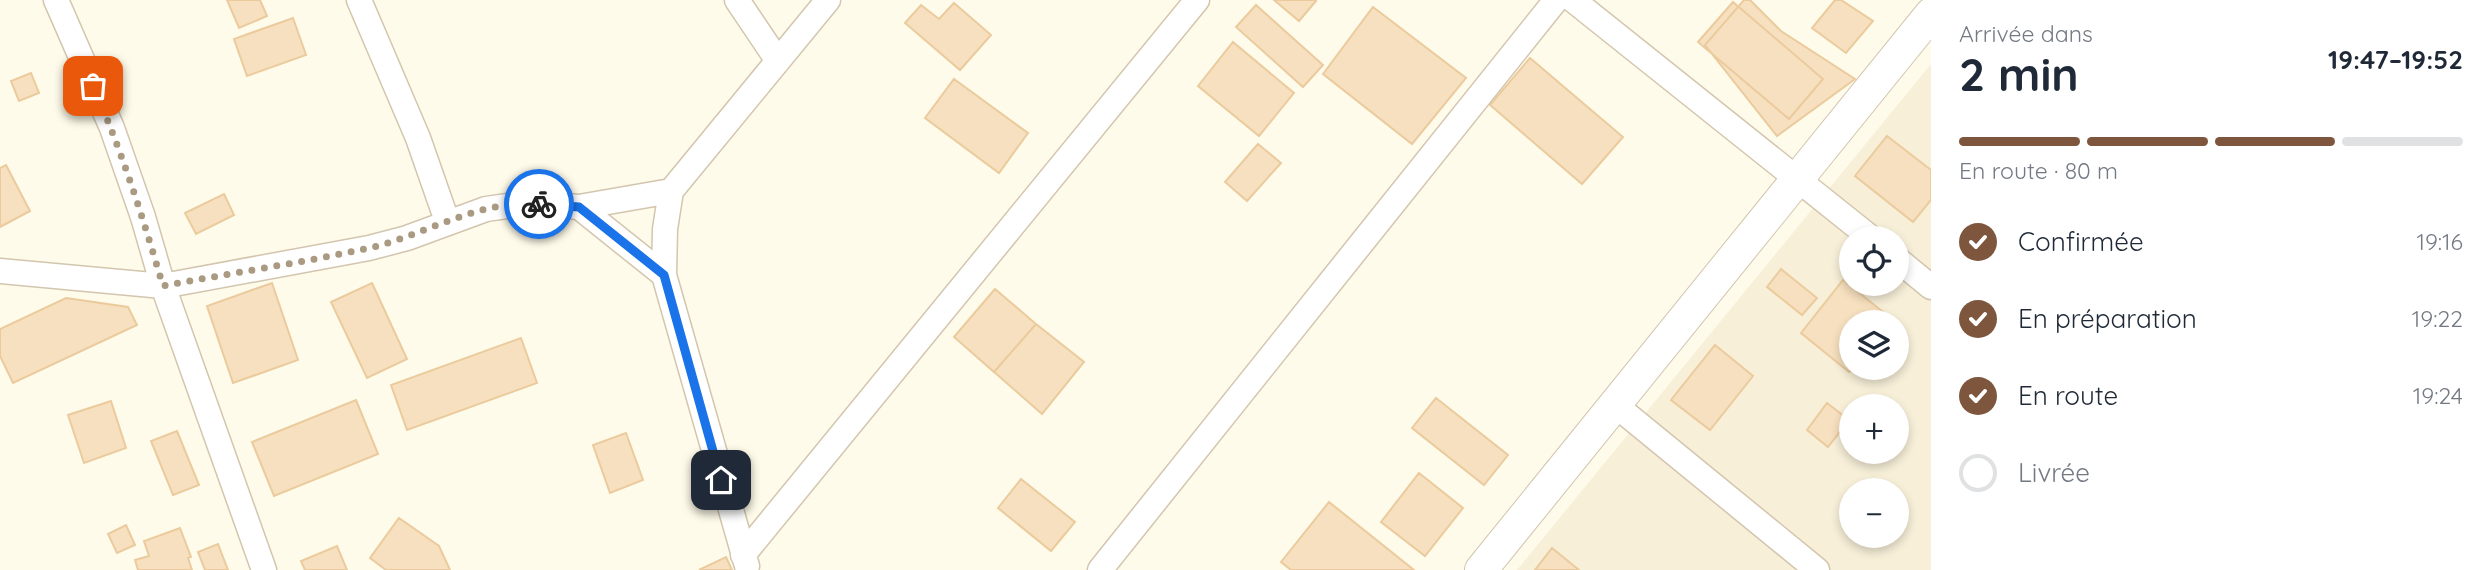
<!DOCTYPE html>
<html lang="fr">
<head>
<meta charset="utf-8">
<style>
  body { margin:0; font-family:Quicksand,sans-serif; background:#f2f2f3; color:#1f2937; height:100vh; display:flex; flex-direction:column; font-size:26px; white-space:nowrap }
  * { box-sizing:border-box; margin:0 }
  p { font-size:23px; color:#747a83 }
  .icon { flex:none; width:38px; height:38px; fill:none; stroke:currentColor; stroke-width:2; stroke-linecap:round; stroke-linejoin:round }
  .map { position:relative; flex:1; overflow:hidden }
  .sheet { display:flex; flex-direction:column; background:#fff; width:560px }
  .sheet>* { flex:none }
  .controls { position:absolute; left:1839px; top:226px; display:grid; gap:14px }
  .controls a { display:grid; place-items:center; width:70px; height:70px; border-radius:50%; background:#fff; box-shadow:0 4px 10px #0003; font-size:35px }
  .pin { position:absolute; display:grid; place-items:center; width:60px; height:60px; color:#fff; margin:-30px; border-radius:14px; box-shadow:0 4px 10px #0006 }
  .courier { position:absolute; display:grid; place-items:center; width:70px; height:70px; margin:-35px; border:5px solid #1a73e8; border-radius:50%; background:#fff; color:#222; box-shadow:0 2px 9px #0007 }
  .summary em { font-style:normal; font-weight:700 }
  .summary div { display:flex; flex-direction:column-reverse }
  .summary { display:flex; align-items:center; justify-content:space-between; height:119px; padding:0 28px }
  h1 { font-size:46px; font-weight:700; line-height:52px }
  .bar { display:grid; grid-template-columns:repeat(4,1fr); gap:10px 7px; align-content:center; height:84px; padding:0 28px }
  .bar i { height:9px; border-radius:5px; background:#e0e1e3 }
  .bar .active { background:#7e563d }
  .bar p { grid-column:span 4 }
  ol { padding:0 28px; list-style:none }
  li { display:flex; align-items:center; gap:21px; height:77px }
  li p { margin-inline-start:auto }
  li .icon { padding:7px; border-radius:50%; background:#7e563d; color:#fff; stroke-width:4 }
  li:last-child { color:#747a83 }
  li i { width:38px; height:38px; border:4px solid #e0e1e3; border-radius:50% }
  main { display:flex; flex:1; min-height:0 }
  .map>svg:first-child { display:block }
  .residential { fill:#f7efd8; fill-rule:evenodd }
  .building { fill:#f7e0bf; stroke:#ebcb9d; stroke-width:2 }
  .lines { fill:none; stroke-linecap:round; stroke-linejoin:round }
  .minor-casing { stroke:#d3c5ae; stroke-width:27 }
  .tertiary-casing { stroke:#d3c5ae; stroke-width:34 }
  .minor { stroke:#fff; stroke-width:24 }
  .tertiary { stroke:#fff; stroke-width:32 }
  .done { stroke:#aa9a81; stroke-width:7; stroke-dasharray:0 12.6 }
  .route { stroke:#1a73e8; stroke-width:9 }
</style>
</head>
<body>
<main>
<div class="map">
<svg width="1931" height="570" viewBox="0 0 1931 570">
  <rect width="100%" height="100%" fill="#fefbea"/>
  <path class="residential" d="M1931,64V570H1517ZM1852,238H1897V284H1852ZM1852,322H1897V368H1852ZM1852,406H1897V452H1852ZM1852,490H1897V536H1852Z"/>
  <path class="building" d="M227,0H260L267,16L239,28Z
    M1274,0H1315L1316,1L1299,21Z
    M1744,0H1750L1781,31L1855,79L1777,136L1705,45Z
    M1835,0H1841L1873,21L1846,53L1812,28Z
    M1733,2L1823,79L1789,119L1698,42Z
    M954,3L991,35L960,70L905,23L921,5L939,19Z
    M1256,5L1323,65L1303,87L1236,27Z
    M1373,7L1466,78L1412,144L1323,74Z
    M293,18L306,55L247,76L234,39Z
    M1233,42L1294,93L1259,136L1198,86Z
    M1530,58L1623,137L1582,184L1490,105Z
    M31,73L39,93L19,101L11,81Z
    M954,79L1028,133L999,173L925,118Z
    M1887,136L1931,170V200L1913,222L1855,176Z
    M1258,144L1281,163L1247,201L1225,182Z
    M6,165L30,211L0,227V168Z
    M224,194L234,215L196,234L185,213Z
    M1781,269L1817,298L1802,315L1767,287Z
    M1843,280L1892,319L1889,322H1852L1853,368L1849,372L1801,333Z
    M272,283L298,360L233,383L207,306Z
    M372,283L407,359L367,378L331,302Z
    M995,289L1036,324L994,372L954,337Z
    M66,298L128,307L137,325L13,383L0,356V329Z
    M1036,324L1084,362L1042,414L994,372Z
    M521,338L537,383L407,430L391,385Z
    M1715,345L1753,376L1710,430L1671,400Z
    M1436,398L1508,455L1484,485L1412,428Z
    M356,400L378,454L274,496L252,442Z
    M111,401L126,448L84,463L68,415Z
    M1827,403L1849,420L1828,447L1807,430Z
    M177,431L199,485L173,495L151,441Z
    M626,433L643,480L610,493L593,445Z
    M1419,473L1463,508L1425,556L1381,522Z
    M1021,479L1075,522L1051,551L998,508Z
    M1329,502L1414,570H1291L1281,562Z
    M399,518L439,546L450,570H386L370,558Z
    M126,525L135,545L117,553L108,534Z
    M180,528L191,557L188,558L192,570H138L135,560L149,556L144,541Z
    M218,544L228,570H205L198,552Z
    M337,546L347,570H305L301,561Z
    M1552,548L1579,570H1535Z
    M726,557L732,570H699Z"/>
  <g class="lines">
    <g class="minor-casing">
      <path id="minor" d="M56,0L112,128L143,217L163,286L264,570
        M359,0L418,138L447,221
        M737,0L778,61
        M1573,0L1871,238
        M579,207L664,275
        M1897,259L1931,287
        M0,271L163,286L369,248L407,238L486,209L528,203L579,207L671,191
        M1614,404L1817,570
        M743,555L1197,0
        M747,566L664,275L665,229L671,191L828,0
        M1100,570L1556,0"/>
    </g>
    <g class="tertiary-casing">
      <path id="tertiary" d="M1481,570L1931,14"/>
    </g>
    <use href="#minor" class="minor"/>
    <use href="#tertiary" class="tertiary"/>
  </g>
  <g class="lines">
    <path class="done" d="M93,86C122,151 143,218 163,286C231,273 301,263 369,248C426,235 479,199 539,204"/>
    <path class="route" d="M539,204L579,207L664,275L721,480"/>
  </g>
</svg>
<div class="controls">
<a><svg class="icon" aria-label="locate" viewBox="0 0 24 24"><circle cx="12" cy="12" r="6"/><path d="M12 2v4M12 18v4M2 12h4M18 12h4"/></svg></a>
<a><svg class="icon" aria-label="layers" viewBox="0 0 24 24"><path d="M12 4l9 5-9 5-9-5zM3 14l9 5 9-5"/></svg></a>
<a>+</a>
<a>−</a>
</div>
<div class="pin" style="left:93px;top:86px;background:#ea580c"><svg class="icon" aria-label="bag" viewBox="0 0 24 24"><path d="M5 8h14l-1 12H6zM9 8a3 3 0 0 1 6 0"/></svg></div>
<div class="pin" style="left:721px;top:480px;background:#1f2937"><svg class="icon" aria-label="home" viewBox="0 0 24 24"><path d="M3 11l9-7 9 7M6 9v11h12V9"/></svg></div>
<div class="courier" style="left:539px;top:204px"><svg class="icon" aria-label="bike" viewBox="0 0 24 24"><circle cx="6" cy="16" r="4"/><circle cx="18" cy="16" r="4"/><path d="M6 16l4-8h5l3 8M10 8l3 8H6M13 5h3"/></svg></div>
</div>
<section class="sheet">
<div class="summary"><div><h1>2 min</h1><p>Arrivée dans</p></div><em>19:47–19:52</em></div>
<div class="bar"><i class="active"></i><i class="active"></i><i class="active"></i><i></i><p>En route · 80 m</p></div>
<ol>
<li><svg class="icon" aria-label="check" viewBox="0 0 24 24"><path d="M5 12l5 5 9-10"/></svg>Confirmée<p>19:16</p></li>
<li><svg class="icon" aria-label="check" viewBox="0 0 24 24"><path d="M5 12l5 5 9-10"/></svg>En préparation<p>19:22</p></li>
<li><svg class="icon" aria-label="check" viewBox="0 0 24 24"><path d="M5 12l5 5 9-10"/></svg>En route<p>19:24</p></li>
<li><i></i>Livrée</li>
</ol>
</section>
</main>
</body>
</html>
